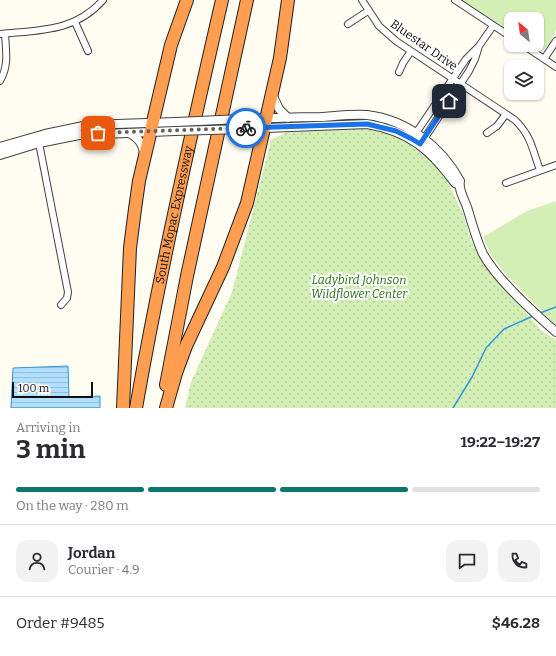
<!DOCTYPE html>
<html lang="en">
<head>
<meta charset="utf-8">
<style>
  body { margin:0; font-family:Bitter,serif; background:#f2f2f3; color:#2b2b33; height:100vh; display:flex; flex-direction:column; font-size:15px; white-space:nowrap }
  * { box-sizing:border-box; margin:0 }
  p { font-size:13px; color:#7c7c81 }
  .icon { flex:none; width:22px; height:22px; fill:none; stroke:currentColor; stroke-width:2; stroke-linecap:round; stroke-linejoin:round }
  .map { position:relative; height:408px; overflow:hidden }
  .sheet { display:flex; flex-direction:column; background:#fff; flex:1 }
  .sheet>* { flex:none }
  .needle { width:26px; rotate:331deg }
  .fabs { position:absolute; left:504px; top:12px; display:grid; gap:8px }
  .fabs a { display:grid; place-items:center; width:40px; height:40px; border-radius:8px; background:#fff; box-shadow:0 1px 3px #0004; font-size:20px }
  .scale { position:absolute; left:12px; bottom:10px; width:81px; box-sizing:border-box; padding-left:4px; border:2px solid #0f0f0f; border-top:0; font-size:11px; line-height:14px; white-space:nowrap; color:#0f0f0f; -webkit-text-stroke:3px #fff; paint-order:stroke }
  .pin { position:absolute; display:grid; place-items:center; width:34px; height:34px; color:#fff; margin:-17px; border-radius:8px; box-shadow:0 2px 6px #0006 }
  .courier { position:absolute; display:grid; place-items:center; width:40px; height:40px; margin:-20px; border:3px solid #1a73e8; border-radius:50%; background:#fff; color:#222; box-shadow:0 1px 5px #0007 }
  .head em { font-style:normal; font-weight:700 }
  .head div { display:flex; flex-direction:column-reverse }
  .head { display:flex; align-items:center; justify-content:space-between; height:68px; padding:0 16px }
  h1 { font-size:26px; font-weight:700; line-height:30px }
  .bar { display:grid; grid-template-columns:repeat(4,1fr); gap:6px 4px; align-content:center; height:48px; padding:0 16px }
  .bar i { height:5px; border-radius:3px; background:#e1e1e2 }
  .bar .on { background:#0f766e }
  .bar p { grid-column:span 4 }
  .line { display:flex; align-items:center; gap:10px; padding:0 16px; border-top:1px solid #e1e1e2 }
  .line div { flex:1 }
  .round { display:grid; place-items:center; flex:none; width:42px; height:42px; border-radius:12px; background:#f2f2f3 }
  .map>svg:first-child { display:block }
  .grass { fill:#d4efb6 }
  .garden { fill:url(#garden-dots) }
  .water { fill:url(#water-rules); stroke:#2f98dc }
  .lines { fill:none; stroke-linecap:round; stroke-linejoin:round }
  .stream { stroke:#2f98dc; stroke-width:1.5 }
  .minor-casing { stroke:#424242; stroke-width:8 }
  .tertiary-casing { stroke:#424242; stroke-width:10 }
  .motorway-casing { stroke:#202020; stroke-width:14 }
  .minor { stroke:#fff; stroke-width:6 }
  .tertiary { stroke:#fff; stroke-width:8 }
  .motorway { stroke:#ff9e50; stroke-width:12 }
  .tertiary-bridge-casing { stroke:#424242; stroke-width:10; stroke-linecap:butt }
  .tertiary-bridge { stroke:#fff; stroke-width:8 }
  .done { stroke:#63625e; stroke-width:4; stroke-dasharray:0 7.2 }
  .route { stroke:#1a73e8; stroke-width:5 }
  .labels { text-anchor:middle; stroke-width:4; stroke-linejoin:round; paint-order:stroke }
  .street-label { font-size:12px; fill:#0f0f0f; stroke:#fff }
  .park-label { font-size:12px; font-style:italic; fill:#2a6f18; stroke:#fff }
</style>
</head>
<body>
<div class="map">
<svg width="556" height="408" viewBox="0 0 556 408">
  <defs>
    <pattern id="garden-dots" width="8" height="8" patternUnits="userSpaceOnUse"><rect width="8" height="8" fill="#d4efb6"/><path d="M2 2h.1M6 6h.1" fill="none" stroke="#b5cc9b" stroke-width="1.8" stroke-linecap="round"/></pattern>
    <pattern id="water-rules" width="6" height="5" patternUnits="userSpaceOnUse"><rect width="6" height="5" fill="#b0e0fd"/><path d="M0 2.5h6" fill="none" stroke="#96bfd8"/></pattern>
  </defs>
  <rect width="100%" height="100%" fill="#fffcf2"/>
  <path class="grass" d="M462,0H556V28C554,36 549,48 541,51L532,45H537V19H511V31Z
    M556,201V326L507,276L491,255L483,237L527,211Z"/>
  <path class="garden" d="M372,128L404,140L426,156L445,176L464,216L469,235L481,261L541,330L556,340V408H185L191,382L232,292L271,140L287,132Z"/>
  <path class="water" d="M68,366L69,397L100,396V408H11L13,368Z"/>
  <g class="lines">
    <path class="stream" d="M540,313L556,307
      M453,408L472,377L486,348L504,329L533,316"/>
    <g class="minor-casing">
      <path id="minor" d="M362,0L379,26L396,41L515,120C532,137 532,149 540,170
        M455,0L511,37
        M75,22L88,51
        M348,24L368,11
        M0,34C39,30 75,32 103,0
        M523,45L556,67
        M544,59L556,41
        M399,72L403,63L411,51
        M0,81C9,66 6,51 5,34
        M487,133L497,126L506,114
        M414,136L466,59L479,46L493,26
        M422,142L469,71L475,59L479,46
        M39,143L68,292L67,298L61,305
        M506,183L556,165"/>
    </g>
    <g class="tertiary-casing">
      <path id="tertiary" d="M272,94L279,109L288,118
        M242,119C269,118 295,117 321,117C336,116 352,114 367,115C407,120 441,146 460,181C458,189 464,199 467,207C472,223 476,239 483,254C497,279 534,313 556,332
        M243,129L367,124C409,131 430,149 455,183L459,185
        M129,133C138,138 143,143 144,154
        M0,147L45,134L88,125L176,122
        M0,155L39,143L79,135L175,131"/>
    </g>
    <g class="motorway-casing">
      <g id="motorway">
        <path d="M166,385L187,276L247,0"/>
        <path d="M123,408L130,248L135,209L139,181L171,45L187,0"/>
        <path id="s1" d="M136,408C160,271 191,135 222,0"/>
        <path d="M166,408L176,373L186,346L223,267L247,203L280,58L288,0"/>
      </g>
    </g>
    <use href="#minor" class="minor"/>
    <use href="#tertiary" class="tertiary"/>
    <use href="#motorway" class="motorway"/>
    <g class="tertiary-bridge-casing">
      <path id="tertiary-bridge" d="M176,122L242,119
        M175,131L243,129"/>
    </g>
    <use href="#tertiary-bridge" class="tertiary-bridge"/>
  </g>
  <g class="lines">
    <path class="done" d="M98,133L246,128"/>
    <path class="route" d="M246,128L367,124L396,131L412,139L420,144L449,101"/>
  </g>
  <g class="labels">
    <g class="street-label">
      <text transform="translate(424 45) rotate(35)" y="4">Bluestar Drive</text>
      <text dy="4" stroke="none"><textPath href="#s1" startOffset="197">South Mopac Expressway</textPath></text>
    </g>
    <g class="park-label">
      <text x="359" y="284">Ladybird Johnson<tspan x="359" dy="14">Wildflower Center</tspan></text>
    </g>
  </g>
</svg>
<div class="fabs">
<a><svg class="needle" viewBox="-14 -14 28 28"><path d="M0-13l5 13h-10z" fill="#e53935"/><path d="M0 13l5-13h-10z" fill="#7c7c81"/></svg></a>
<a><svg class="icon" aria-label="layers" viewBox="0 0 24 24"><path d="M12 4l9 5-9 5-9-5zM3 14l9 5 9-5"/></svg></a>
</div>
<div class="scale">100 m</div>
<div class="pin" style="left:98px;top:133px;background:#ea580c"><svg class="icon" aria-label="bag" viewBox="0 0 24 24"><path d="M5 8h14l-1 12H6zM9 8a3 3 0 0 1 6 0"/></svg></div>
<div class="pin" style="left:449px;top:101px;background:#1f2937"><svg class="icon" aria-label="home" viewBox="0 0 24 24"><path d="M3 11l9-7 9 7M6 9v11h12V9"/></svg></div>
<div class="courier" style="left:246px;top:128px"><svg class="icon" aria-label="bike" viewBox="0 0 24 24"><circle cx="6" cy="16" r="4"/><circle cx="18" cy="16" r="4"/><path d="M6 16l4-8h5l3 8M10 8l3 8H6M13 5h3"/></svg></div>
</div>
<section class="sheet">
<div class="head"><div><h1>3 min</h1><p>Arriving in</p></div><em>19:22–19:27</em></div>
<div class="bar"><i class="on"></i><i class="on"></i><i class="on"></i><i></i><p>On the way · 280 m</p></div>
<div class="line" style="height:72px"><a class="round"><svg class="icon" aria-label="person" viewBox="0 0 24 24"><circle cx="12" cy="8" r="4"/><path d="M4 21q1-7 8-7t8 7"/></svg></a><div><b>Jordan</b><p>Courier · 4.9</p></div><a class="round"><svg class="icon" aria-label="chat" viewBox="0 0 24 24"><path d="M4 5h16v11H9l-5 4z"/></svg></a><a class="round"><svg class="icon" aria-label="phone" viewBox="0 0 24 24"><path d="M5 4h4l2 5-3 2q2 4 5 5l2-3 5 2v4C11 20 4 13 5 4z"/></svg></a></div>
<div class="line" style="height:52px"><div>Order #9485</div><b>$46.28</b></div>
</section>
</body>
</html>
